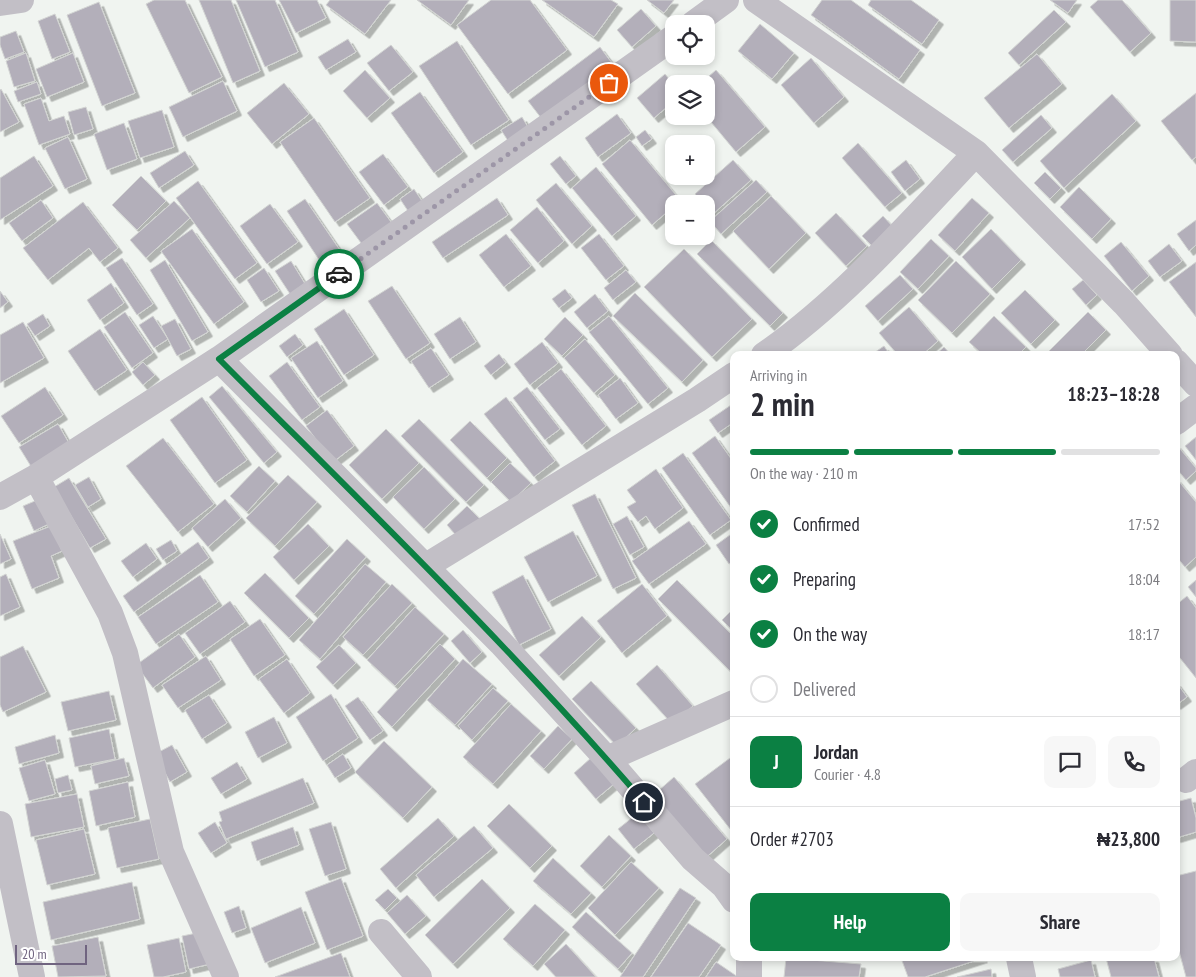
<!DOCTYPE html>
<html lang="en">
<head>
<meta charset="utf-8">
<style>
  body { margin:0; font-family:"PT Sans Narrow",sans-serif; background:#f7f7f7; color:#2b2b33; height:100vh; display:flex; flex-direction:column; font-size:19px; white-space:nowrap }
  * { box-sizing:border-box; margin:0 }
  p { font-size:16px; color:#7c7c81 }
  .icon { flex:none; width:28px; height:28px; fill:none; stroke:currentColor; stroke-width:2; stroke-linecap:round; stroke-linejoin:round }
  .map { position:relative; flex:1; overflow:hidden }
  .side { position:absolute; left:730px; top:351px; width:450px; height:610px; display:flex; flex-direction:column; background:#fff; border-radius:10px; box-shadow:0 2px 8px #0003 }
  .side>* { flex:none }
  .controls { position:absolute; left:665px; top:15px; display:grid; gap:10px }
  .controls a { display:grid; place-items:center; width:50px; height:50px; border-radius:10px; background:#fff; box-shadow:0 2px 8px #0003; font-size:25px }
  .scale { position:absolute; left:15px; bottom:12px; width:72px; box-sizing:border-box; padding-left:5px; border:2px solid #706480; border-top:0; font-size:14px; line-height:18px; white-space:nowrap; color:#706480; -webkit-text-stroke:4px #fff; paint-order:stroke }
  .pin { position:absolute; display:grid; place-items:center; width:42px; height:42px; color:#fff; margin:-21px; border:2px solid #fff; border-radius:50%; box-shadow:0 1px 5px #0007 }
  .courier { position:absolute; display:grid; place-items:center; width:50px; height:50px; margin:-25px; border:4px solid #0b8043; border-radius:50%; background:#fff; color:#222; box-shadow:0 1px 6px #0007 }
  .head em { font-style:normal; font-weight:800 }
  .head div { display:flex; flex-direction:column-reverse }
  .head { display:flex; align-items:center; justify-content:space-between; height:85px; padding:0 20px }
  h1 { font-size:32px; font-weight:800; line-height:38px }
  .bar { display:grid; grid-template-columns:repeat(4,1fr); gap:8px 5px; align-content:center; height:60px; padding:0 20px }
  .bar i { height:6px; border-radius:4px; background:#e1e1e2 }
  .bar .current { background:#0b8043 }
  .bar p { grid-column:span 4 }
  .line { display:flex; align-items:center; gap:12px; padding:0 20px; border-top:1px solid #e1e1e2 }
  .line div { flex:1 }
  .round { display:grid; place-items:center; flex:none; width:52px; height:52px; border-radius:10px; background:#f7f7f7 }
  ol { padding:0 20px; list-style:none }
  li { display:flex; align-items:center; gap:15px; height:55px }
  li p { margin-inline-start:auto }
  li .icon { padding:5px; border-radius:50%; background:#0b8043; color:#fff; stroke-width:4 }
  li:last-child { color:#7c7c81 }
  li i { width:28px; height:28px; border:2px solid #e1e1e2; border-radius:50% }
  .cta { display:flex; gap:10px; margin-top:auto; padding:10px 20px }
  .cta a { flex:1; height:58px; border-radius:10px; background:#0b8043; color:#fff; font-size:20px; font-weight:800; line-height:58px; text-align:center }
  .cta a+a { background:#f7f7f7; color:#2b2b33 }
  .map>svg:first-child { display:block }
  .building { fill:#b3afba; stroke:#d3d5d3; filter:url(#shadow) }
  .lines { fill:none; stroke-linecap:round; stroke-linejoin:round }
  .street { stroke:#c2bfc6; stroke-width:26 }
  .done { stroke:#9d96a7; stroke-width:5; stroke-dasharray:0 9 }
  .route { stroke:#0b8043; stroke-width:6 }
</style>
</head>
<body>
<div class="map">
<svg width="1196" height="977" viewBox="0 0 1196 977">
  <defs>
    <filter id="shadow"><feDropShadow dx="4.5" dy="4.5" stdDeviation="0" flood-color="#0004"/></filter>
  </defs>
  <rect width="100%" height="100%" fill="#f0f4f0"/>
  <path class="building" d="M154,0H185L222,77L189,93L146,4Z
    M199,0H231L260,71L233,83Z
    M236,0H275L298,52L265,67Z
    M279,0H317L326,18L296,33Z
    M330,0H391L365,34L326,5Z
    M417,0H469L451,25Z
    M491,0H530L567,50L508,94L457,25Z
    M542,0H611L618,4L594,37Z
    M647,0H674L664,13Z
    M822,0H851L920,50L899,79L811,15Z
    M871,0H911L939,20L922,44L868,5Z
    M1050,0H1077L1068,13Z
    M1098,0H1122L1151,33L1130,52L1090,7Z
    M1170,0H1196V42L1170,41Z
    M99,2L135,93L102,106L67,15Z
    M641,9L656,26L632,47L617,30Z
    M1054,10L1066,22L1019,65L1008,53Z
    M55,14L70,52L52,59L38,21Z
    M760,24L794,53L772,79L738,51Z
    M16,31L24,52L5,59L0,45V37Z
    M348,39L356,52L326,70L318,57Z
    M457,41L509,120L471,145L419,66Z
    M391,45L413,72L389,91L367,63Z
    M600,47L617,70L545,123L528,101Z
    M26,53L35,81L14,87L6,61Z
    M73,53L84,82L47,97L36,69Z
    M1037,54L1062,84L1009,128L984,98Z
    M811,58L844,97L814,123L781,85Z
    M365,70L390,98L367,118L343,91Z
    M716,70L765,127L736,152L706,116V84H700Z
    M665,74L674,85V101L654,118L637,98Z
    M223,81L237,111L183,137L169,107Z
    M37,82L41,94L18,102L14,91Z
    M284,83L309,114L272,144L247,113Z
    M1,89L19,122L0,132V90Z
    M420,92L463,152L434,173L391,113Z
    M1196,93V157L1192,160L1161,121Z
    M1112,94L1136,121L1064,188L1040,161Z
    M41,98L49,121L64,116L70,134L39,145L24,104Z
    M86,107L93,129L74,135L68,112Z
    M162,110L174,147L140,158L128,121Z
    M617,114L631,133L598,157L585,138Z
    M1041,115L1052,128L1013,162L1002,150Z
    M522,117L532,134L512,147L501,130Z
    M314,118L370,198L335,222L280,142Z
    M124,123L137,159L107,170L94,134Z
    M645,130L652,139L642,146L636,137Z
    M68,137L87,179L65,189L45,148Z
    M630,140L681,201L677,204H674V206L652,225L602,164Z
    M858,143L902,193L885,207L842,158Z
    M185,151L194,165L159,188L150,173Z
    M383,154L408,187L384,205L359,172Z
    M34,156L53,186L0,220V178Z
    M560,156L576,176L566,184L550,164Z
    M733,160L751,180L713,214L706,207V204H704L695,194Z
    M906,160L920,179L905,191L891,172Z
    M596,167L636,216L612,236L572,188Z
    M1045,172L1061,188L1050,199L1034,183Z
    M141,176L166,201L137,230L112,205Z
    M756,180L767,192L721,234L710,221Z
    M198,181L257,263L235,279L176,198Z
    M556,183L592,226L572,244L536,200Z
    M1079,187L1111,219L1092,239L1060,207Z
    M414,189L424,204L410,214L400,199Z
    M771,196L806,233L769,269L733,231Z
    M497,198L508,215L443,258L432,242Z
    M972,198L989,213L955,251L938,235Z
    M305,199L346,259L327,272L287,211Z
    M41,200L53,218L22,241L9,223Z
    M174,201L190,218L146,258L130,240Z
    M83,202L118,248L100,262L89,248L48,280L23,248Z
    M377,203L397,230L367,251L347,224Z
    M270,204L298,242L267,264L240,226Z
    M537,207L564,241L538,263L510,230Z
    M836,213L867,246L846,266L815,233Z
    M883,216L895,229L875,249L862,236Z
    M1196,220V245L1189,251L1177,234Z
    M192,229L244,302L214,324L161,251Z
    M991,229L1021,260L992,289L962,257Z
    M506,234L531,266L504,287L479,255Z
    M599,234L624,266L606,280L581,248Z
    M931,239L949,256L918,289L900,272Z
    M711,240L783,313L770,326L697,254Z
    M1121,242L1149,276L1132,291L1104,256Z
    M1169,244L1182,261L1160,277L1148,261Z
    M684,249L752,319L712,357L644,287Z
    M122,258L153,304L137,315L106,268Z
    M165,260L208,332L192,341L150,270Z
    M291,261L307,287L292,297L275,271Z
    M956,261L990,294L952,333L918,300Z
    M1196,262V317L1169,282Z
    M264,268L279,291L261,302L247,280Z
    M626,270L636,282L613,300L604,288Z
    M900,275L913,289L878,321L865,306Z
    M1083,280L1097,295L1086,305L1072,289Z
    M111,283L124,303L100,320L87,300Z
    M392,286L430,343L406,359L368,301Z
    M565,289L572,298L559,308L552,299Z
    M1025,290L1055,320L1031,344L1001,313Z
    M0,291L8,302L0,308Z
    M635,293L703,360L682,382L613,316Z
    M595,294L608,311L587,328L574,312Z
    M909,307L938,341L922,355H898L879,333Z
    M344,309L374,355L344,375L314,329Z
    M125,312L153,353L132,368L104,327Z
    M1088,312L1106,330L1081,355H1053L1049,351Z
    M43,314L50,326L35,336L27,324Z
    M153,316L168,339L154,348L139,325Z
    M609,316L668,388L648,404L589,332Z
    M994,316L1026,347L1018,355H983L969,342Z
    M460,317L476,342L450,359L434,334Z
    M565,317L583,335L562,356L544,339Z
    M175,319L191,349L177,356L161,326Z
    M23,322L44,358L0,383V335Z
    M100,329L127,370L95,391L68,351Z
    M295,334L303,345L287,357L279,346Z
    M585,339L615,375L594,393L564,358Z
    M317,341L343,381L318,398L291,358Z
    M542,342L558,363L530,385L514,364Z
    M884,346L890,355H871Z
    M944,347L951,355H935Z
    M431,348L449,375L429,388L411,361Z
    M499,354L506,363L491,375L484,366Z
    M143,362L155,375L143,385L132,372Z
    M287,362L320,407L302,420L269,376Z
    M561,369L606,426L582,445L537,388Z
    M620,378L638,403L616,419L598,395Z
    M222,386L277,452L264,463L209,397Z
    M45,387L63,415L19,443L1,416Z
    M527,387L560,429L545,440L513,398Z
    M202,397L247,460L215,483L170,420Z
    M506,397L555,461L534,477L484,414Z
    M734,403V422L718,433L709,420Z
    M327,410L354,446L333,462L306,426Z
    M419,419L484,485L466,502L401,436Z
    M470,421L507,458L487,478L450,440Z
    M58,424L70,445L32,468L19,447Z
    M386,429L419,463L382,499L349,465Z
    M715,436L734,463V512L692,453Z
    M1196,437V460L1185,446Z
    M163,438L214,504L178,532L126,466Z
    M1176,444L1196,468V471L1186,480L1176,468Z
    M683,453L731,520L710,535L662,468Z
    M510,463L531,483L511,502L491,482Z
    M259,466L275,481L247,512L230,496Z
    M424,467L455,499L424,529L393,497Z
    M656,469L683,508L655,529L646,516L638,522L627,507L636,502L627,490Z
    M288,475L317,502L275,546L246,518Z
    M89,477L101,499L88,507L75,485Z
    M69,478L106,539L90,548L54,487Z
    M1176,478L1196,502V557L1185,567L1176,556Z
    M595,494L636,578L613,589L572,505Z
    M42,498L53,522L34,531L23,506Z
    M225,499L241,518L208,547L192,528Z
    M467,506L482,521L461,541L447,525Z
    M627,516L644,547L630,555L613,524Z
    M689,521L706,544L649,584L632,561Z
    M308,524L329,546L294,580L273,557Z
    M51,526L62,551L51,556L59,578L32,589L13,541Z
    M573,531L597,576L548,602L524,557Z
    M734,532V560L729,564L716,545Z
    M0,534L11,559L0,564Z
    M347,539L366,557L314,614L295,596Z
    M171,540L177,551L163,560L156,549Z
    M198,542L209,558L134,612L123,596Z
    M146,543L157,559L133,577L121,561Z
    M365,564L386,582L320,659L299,640Z
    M265,573L309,618L289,638L244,593Z
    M6,574L20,607L0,616V577Z
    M200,575L218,602L156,644L138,617Z
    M523,575L551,629L519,645L492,592Z
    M677,580L734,637V675L658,599Z
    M1196,580V597L1188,587Z
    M392,584L412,603L363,655L343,637Z
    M642,584L667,616L622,653L597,621Z
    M1187,596L1196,608V678L1176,653V605Z
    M230,601L245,622L200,654L185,633Z
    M415,607L444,634L395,686L367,660Z
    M734,608V632L722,620Z
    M582,616L601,637L559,676L539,655Z
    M260,619L285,655L254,676L230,639Z
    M463,630L482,652L470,663L451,641Z
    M179,634L195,657L153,688L136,665Z
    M440,644L455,659L392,727L377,712Z
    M339,645L356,663L333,685L316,667Z
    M23,646L46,692L3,712L0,705V657Z
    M206,656L221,680L178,708L162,685Z
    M287,659L310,693L284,713L259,679Z
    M463,659L492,684L455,725L427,700Z
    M657,665L693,706L672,724L636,684Z
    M591,681L636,728L617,746L572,699Z
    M1176,682L1187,697L1176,705Z
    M493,688L508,701L472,740L458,726Z
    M109,691L116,720L68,731L61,702Z
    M331,694L358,738L323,761L296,717Z
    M209,695L227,723L202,739L185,710Z
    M358,697L383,731L370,740L345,706Z
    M511,704L541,731L493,784L463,757Z
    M274,717L287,743L258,758L245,732Z
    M558,726L572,739L544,769L530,756Z
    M109,729L115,759L75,767L69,738Z
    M55,735L59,753L19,764L15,747Z
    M384,741L432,787L403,818L355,772Z
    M172,745L187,772L170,782L155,754Z
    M343,754L351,768L335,778L327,765Z
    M592,757L614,784L596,799L574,773Z
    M124,758L129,776L95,784L91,766Z
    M730,758L734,762V834L695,784Z
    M45,760L55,794L29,801L19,768Z
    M237,762L247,779L221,794L211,778Z
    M68,775L72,790L58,793L55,779Z
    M674,777L727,839L702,861L649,799Z
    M303,778L314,803L226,839L219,822L222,821L219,812Z
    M128,782L135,817L96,826L89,791Z
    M77,794L84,827L31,837L25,804Z
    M1191,798L1196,818V832L1176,838V802Z
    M509,804L552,846L530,868L487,826Z
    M638,813L654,833L634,849L618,829Z
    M438,818L454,836L396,888L380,869Z
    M150,819L159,859L117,868L108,828Z
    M215,822L227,843L211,853L198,833Z
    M331,822L346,869L325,876L309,829Z
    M474,826L493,848L434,897L416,875Z
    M293,827L299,845L257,861L251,842Z
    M84,829L95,874L47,885L36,840Z
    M609,835L631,856L602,887L580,866Z
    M553,858L591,893L571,914L533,881Z
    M631,862L659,888L615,935L588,908Z
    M1196,871V977H1186L1176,940V876Z
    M341,878L363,936L327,950L305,892Z
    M482,879L510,908L453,964L425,935Z
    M132,882L140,919L51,940L43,902Z
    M680,888L696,898L643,977H620Z
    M388,889L397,898L385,910L375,900Z
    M407,895L426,916L405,934L387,913Z
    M535,904L565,930L533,966L503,939Z
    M239,906L246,928L232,933L224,912Z
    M301,907L315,943L265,963L251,928Z
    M586,912L632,953L618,969L572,927Z
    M688,923L721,945L699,977H651Z
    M202,932L210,964L189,969L182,936Z
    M98,937L106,976L58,977L52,946Z
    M179,938L186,972L163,977H154L147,945Z
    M566,944L596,977H556L544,964Z
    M341,953L350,977H275Z
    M786,958L861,964L859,977H784Z
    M901,958H983L925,977H908Z
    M1106,958H1154L1159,977H1111Z
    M1091,960L1095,977H1060L1058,969Z
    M716,962L738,977H706Z
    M991,969L992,977H957Z"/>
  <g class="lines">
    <path class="street" d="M756,0L976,153L1124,303L1170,355
      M0,3L21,0
      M693,24L726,0
      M764,355C844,299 909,224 976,153
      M219,359L501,643L607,759L693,859L724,886L734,900
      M1176,362L1196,384
      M1176,422L1196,407
      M36,477L110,613L125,653L171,852L226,977
      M0,497L36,477L219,359L674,37
      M426,566L697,400L734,375
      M607,759L734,703
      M1186,780L1196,772
      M0,824L32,977
      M381,932L419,977
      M749,958V977
      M1019,958L1023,977"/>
  </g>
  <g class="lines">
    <path class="done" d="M339,274L609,83"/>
    <path class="route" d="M339,274L219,359C363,504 510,646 644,802"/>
  </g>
</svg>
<div class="controls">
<a><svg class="icon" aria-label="locate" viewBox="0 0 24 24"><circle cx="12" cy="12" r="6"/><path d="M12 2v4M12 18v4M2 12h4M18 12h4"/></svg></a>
<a><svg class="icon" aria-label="layers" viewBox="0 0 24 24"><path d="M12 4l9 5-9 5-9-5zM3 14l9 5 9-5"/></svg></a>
<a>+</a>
<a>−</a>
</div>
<div class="scale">20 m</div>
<div class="pin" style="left:609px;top:83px;background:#ea580c"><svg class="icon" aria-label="bag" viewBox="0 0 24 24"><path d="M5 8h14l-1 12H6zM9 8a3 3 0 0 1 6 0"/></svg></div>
<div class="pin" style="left:644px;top:802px;background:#1f2937"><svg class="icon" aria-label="home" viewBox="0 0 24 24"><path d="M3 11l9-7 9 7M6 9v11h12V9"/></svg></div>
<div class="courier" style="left:339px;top:274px"><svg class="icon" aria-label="car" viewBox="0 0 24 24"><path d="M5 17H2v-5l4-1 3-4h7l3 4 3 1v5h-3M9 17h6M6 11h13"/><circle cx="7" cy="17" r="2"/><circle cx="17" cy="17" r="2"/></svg></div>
<section class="side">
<div class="head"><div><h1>2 min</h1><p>Arriving in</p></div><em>18:23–18:28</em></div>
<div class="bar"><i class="current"></i><i class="current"></i><i class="current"></i><i></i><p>On the way · 210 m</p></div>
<ol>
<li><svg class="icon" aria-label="check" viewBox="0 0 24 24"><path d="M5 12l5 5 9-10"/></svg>Confirmed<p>17:52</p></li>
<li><svg class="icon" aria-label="check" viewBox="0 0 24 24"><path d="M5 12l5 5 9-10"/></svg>Preparing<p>18:04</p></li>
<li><svg class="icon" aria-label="check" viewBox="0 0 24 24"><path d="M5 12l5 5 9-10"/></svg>On the way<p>18:17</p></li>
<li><i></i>Delivered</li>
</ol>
<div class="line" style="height:90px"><b class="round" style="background:#0b8043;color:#fff">J</b><div><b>Jordan</b><p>Courier · 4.8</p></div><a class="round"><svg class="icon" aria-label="chat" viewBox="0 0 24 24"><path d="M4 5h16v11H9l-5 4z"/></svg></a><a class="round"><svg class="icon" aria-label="phone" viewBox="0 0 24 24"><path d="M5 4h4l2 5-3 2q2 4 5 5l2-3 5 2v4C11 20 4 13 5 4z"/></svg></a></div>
<div class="line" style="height:65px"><div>Order #2703</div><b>₦23,800</b></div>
<div class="cta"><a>Help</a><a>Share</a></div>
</section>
</div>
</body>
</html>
